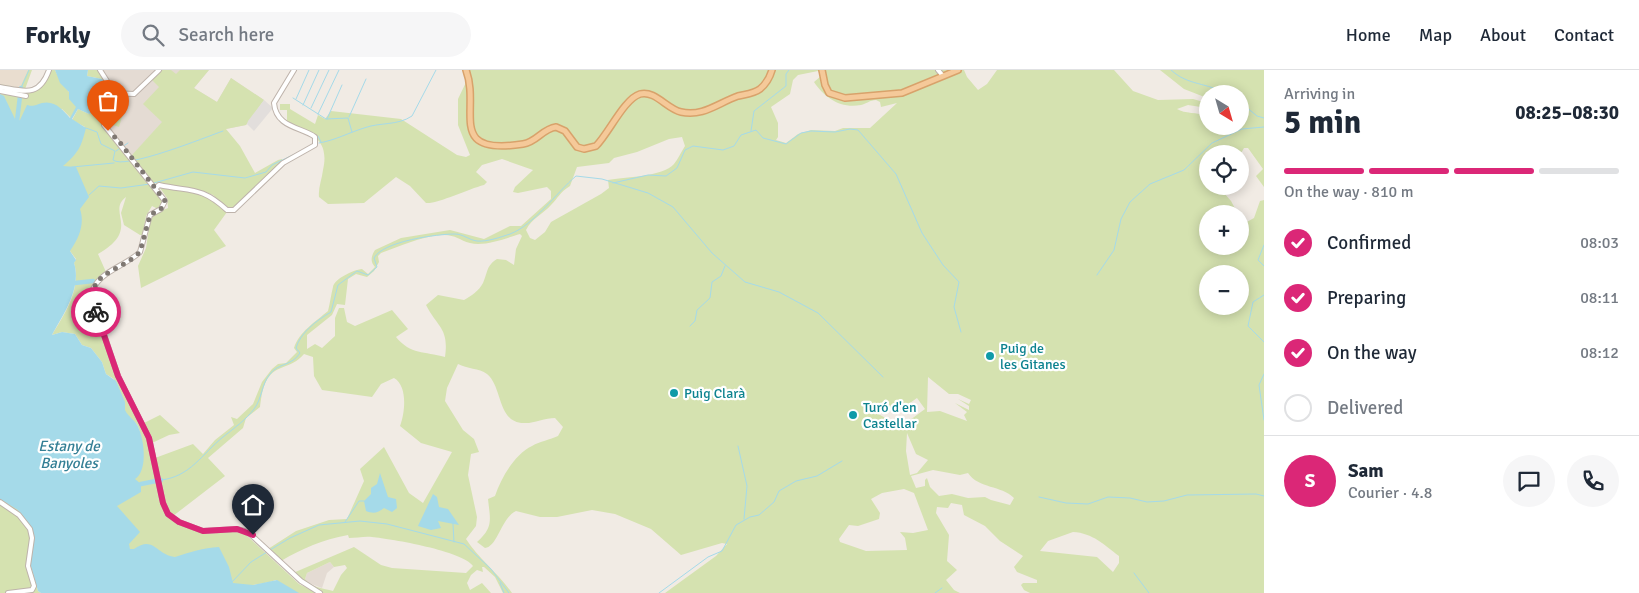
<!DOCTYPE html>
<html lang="en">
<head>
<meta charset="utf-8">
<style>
  body { margin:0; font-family:Signika,sans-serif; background:#f6f6f7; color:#1f2937; height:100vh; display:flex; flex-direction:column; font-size:19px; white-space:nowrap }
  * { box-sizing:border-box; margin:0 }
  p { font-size:16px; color:#747a83 }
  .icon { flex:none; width:28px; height:28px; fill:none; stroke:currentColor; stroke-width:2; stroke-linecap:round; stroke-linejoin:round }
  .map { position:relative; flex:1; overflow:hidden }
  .details { display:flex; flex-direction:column; background:#fff; width:375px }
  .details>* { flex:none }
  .needle { width:32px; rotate:143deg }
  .controls { position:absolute; left:1199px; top:15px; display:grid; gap:10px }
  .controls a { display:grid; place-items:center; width:50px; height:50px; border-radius:50%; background:#fff; box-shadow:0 2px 12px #0003; font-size:25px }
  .pin { position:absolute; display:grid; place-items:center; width:42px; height:42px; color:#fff; margin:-51px -21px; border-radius:50% 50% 50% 0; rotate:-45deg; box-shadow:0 0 5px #0007 }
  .pin .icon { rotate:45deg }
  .courier { position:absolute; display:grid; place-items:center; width:50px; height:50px; margin:-25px; border:4px solid #db2777; border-radius:50%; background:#fff; color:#222; box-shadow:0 1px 6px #0007 }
  .headline em { font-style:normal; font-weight:700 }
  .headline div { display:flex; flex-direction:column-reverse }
  .headline { display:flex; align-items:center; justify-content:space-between; height:85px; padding:0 20px }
  h1 { font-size:32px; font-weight:700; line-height:38px }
  .bar { display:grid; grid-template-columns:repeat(4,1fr); gap:8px 5px; align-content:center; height:60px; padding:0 20px }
  .bar i { height:6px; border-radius:4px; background:#e0e1e3 }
  .bar .current { background:#db2777 }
  .bar p { grid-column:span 4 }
  .line { display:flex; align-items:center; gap:12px; padding:0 20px; border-top:1px solid #e0e1e3 }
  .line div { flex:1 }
  .round { display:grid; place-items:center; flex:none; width:52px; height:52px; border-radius:26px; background:#f6f6f7 }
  ol { padding:0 20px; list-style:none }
  li { display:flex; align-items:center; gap:15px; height:55px }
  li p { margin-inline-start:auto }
  li .icon { padding:5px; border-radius:50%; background:#db2777; color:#fff; stroke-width:4 }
  li:last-child { color:#747a83 }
  li i { width:28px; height:28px; border:2px solid #e0e1e3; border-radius:50% }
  header { display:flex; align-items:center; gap:30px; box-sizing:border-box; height:70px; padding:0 25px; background:#fff; border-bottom:1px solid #e0e1e3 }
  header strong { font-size:24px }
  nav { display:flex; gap:28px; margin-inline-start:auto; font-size:18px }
  .search { width:350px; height:45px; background:#f6f6f7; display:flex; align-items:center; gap:12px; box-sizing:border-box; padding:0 18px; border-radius:28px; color:#747a83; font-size:19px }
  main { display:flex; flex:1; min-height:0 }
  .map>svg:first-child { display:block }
  .residential { fill:#e4dbd3 }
  .education { fill:#e9ddcf }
  .green { fill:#d5e2b0; fill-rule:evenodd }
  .parking { fill:#e2dedc }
  .water { fill:#a5dae9 }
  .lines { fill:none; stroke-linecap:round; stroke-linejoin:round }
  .stream { stroke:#a5dae9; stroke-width:1 }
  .river { stroke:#a5dae9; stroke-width:4.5 }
  .minor-casing { stroke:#beb3ab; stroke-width:6 }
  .major-casing { stroke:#d8a26b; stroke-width:8 }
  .minor { stroke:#fff; stroke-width:4 }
  .major { stroke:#f5c999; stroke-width:5 }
  .done { stroke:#7f7872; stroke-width:5; stroke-dasharray:0 9 }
  .route { stroke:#db2777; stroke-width:6 }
  .culture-dot { fill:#0f9aa8; stroke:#fff; stroke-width:2 }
  .labels { text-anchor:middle; stroke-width:4.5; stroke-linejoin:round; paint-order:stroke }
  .culture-label { font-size:14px; fill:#0d838f; stroke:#fff; text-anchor:start }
  .water-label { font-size:15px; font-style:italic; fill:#347f95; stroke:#fff }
</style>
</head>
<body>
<header>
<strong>Forkly</strong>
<div class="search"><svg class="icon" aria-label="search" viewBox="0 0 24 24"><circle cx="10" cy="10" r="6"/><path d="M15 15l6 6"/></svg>Search here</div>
<nav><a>Home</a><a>Map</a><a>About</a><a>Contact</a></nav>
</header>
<main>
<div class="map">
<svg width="1264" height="523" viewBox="0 0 1264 523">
  <rect width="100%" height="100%" fill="#f1ebe4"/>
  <path class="residential" d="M102,0H209L194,18L217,32L231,8L264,30L246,55L226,59L135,90L107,55L106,46L114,24L112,15Z
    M330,492L334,497L327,503L322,518L306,512L305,509L307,503Z"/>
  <path class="education" d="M0,0H28L21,18L0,14Z"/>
  <path class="green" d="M28,0H32L24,22C39,25 46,12 50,0H55C59,10 68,19 70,24C72,30 71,32 77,37L71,48L62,39L13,52L6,31L0,24V14L20,18Z
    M88,0H98C124,29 93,35 103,57L162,128L163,132L158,139L152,136L146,146L143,165H140L124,155L121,143L126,127C106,142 142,159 98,184L106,202L95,213L90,226L116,307L148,370L162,435L166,444L180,455L206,464L239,461L244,463L299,514L313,521L316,520L293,503L354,477L381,495L392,498L466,503L473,496C463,481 392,469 372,467C365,466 356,468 349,468L348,465C322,470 303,478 281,491L268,479L296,461L329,450L347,449L364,411L360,399L384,377L409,423L423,433L452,382L421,373L400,356C405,343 408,316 394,308L381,314L372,327L322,320L314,306L313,287L304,284C297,292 291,294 281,298C264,304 262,322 260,337L246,348L243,358L208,388L225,406L173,446L166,437L155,388L193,374L203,384L215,370L234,355L231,347L237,349L253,334L262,312L272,299L278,294L286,293L297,282L294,278C299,262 315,252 328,241C330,233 331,225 333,217C334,209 353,200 362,199L368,204L375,197C370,192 371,186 375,180L401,168L450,160L484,169L510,156H521L551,129V121L547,117L518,123L513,122L515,117L533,100L502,89L482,95L476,102L487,112L484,115C468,119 438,134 426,133L410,116L396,107L364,133L328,134L319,127C318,118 322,109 323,100C330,69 311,63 287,53V40H280V34H290V39L315,54L318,45L325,49L331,41L401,49L457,85L466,87L470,85L458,55V29L470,4L468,0H964L967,7L978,20L987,14L997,0H1114L1133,21L1158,30L1193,29L1207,33V38L1188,35L1177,39C1185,44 1197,42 1207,46L1208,56H1240V24H1208L1207,28L1184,19L1160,0H1264V117L1256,106L1263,99L1248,78H1244L1240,85L1208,84V116H1218L1231,131L1238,144H1208V176H1240V148L1243,154L1254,148L1260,131L1264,130V523H1030L1024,520L1021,515L1023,513H1037V510L1017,502L1014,497L1023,486L1000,471L985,456L964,445L962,435L951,433L948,438L937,437L936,443L949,465L947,491L957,500L946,510L954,520L960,523H665L716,486L727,474L722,473L681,485L651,459L615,444L592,440L557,447H540L516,441C501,448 498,476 485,478L477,472C494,457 490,449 488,429L495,426C501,408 515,384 532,376C540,371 550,370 558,366L563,357L555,348C545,348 532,354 524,353C497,353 503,317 487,304C479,298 467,299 458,294L447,318L445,331L463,360L474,369L479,382L471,384L468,405L477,447L476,456L466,469C479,489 498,503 512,523H503L495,507L484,497H482L483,502L477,500L471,505L467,513L470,520L482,513L491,523H297L276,510C268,513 242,518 234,514C213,502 190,488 165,487L157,479L136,481L130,480L116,437C131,412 148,388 139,359C137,351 128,348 123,343C117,336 116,318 114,309L106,304L102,292L91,278L82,275L75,264L62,262L52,265C64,245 82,218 74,193L76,189L70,181L60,97L85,57L72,50L78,39L89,44L107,22L102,9L87,6ZM818,1L821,6L814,12C824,27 840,39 861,35C866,34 870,30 876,30L880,32L881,37L897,33L870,58H843L835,61L811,60L798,64L786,73L776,70L778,67V53L771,37L790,24L793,10L798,5ZM682,67L685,76C681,82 678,89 674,94C663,107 624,107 608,110L609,118L601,124L551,152L545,162L535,170L530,168L526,160C532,148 543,144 551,135C559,127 559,123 570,116L577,97L609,93L614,88L637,82L669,69ZM520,164L522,166L516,179L514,195L506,190L497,189C486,196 488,202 483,213C479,221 471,226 464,230L438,225L426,235C438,258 449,258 445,287C424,281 411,285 396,267L408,259L392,240L355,256L347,252L344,238H339L335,248V266L322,278L315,274L307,279V265L332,245L337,234L345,235L348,209L356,204L367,207L374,201L379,192L378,186L381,183C401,176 419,167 441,165C455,164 459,170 470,173C484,177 507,168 520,164ZM1208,204H1240V236H1208ZM928,307L949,324H958L971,330L969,334L958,329L969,336V340L955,333L967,342L964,345L967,351L940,341L927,342ZM917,328L925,339L910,350L906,357H903L900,350L895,349L891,351L871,340L873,337L900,340ZM907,363L916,384L928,390L917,403L910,405L906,381ZM933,400L960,405L968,403C979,419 1001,415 1014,428L1010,435L991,430L985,427L968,428L952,424L939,426L930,417L927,408L925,410V416L916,418L911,406ZM904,419L914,423L928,460L913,463L900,462L905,468L907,480L866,481L840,472L839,469L849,455L858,456L879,449L880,443L871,429L882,423ZM1073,462C1093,463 1104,475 1119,486V493L1113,502L1097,487L1040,481L1048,471ZM330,492L334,497L345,495L347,498L341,505L333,521C323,518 312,518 305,509L307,503Z
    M162,0H171L176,4L180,0H209L194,18L217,32L231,8L264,30L246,55L226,59L240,76L255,103L278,90L282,89V91L234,140L228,139L213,125L203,121L153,113L132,85L162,52L143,34L159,17L152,10Z
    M112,34L125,37L119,57L107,53Z
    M160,118C185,119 210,123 227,142L214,160L226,176L141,218L138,196L146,178L151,145L168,138L167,128Z
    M160,345L180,363L169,365L152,373L144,353Z
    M0,428L18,439L35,456L30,493L38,521L41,523H0Z"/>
  <path class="parking" d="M264,30L273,38L254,61L247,54L248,51Z"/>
  <path class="water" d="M55,0H88L87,6L102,9C112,24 104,36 89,44L78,39L72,49L86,58C81,78 78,83 63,96L76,97L89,127L80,139C85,154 79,168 70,181L76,190L74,193C82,218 63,245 52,265L62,262L75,264L82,275L91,278L102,292L106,304L116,311L125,332V340C128,347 137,351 139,359C144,371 148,400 135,409L141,414V422L117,436L140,462L129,474L130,479H134C154,465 156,485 175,487C190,482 203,478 219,477L229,497L233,513L253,515L277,510L299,523H41L38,521L30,493L34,471L32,460L18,440L0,429V24L4,26L16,51L20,50L27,35C34,37 35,35 42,33C55,30 63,40 70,48L76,37L69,29V22L60,13Z
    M380,403L388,427L396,429L397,438L392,442L384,438C378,443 373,444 366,441L364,431L371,424V418L377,414Z
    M433,424L437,427L439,437L448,439L459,455L438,451L441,458L431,460L418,456Z"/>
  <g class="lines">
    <path class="stream" d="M1171,0C1188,16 1207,12 1226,24
      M21,18L29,0
      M293,28L326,49L348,48L352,62
      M296,29L309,0
      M1240,32L1257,46L1264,48
      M303,35L319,0
      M311,38L329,0
      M318,44L339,0
      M349,47L366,9
      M327,49L342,15
      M86,58L97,62L101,74L115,81L113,90C125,100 206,67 223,61
      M751,61L754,41L786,16V4L789,0
      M318,66L321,72
      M319,73C336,70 348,63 364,58C380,52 397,56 412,46L436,0
      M116,81L128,73
      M72,97L114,93
      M154,113L193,102L245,108L266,102L272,95L297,83
      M613,113L648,105L666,106L677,98L685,80L693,76L723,80L734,76L741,65L756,60L763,68L786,74L801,63L811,61L835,62L850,59L858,60L896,104L922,163L943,195L959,212L954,237L961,262
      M89,125L99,116L121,118L150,114
      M1264,175L1258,190L1264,196
      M1097,205L1114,180L1121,149L1130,132L1150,114L1184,100L1212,73L1242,59L1264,57
      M1264,225L1253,232L1248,256L1264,272
      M690,256L695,251L697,240L710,228L712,212L721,206L725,196
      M1264,304L1259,315L1264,350
      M738,376L747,416L744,449
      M161,410C190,407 202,384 223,367C233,359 247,349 254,339C262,329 261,315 270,304C278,293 292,296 300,283L296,278C300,263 317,250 331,242L338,215L357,201L368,205L377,197L374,188C383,171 438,164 455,164C463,164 469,170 477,171C487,172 501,167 510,164C534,155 556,123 576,106L602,109L648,123L673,137L712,183L745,212L779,222L818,243L883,307
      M1039,427L1066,433L1088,434L1108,427L1130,428L1147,432L1164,431L1187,425L1256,424L1264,426
      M345,452L359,431H364
      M453,454L454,472
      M270,480L290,468L319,455L360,451L387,454L464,474L491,499L509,523
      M1134,503L1149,523
      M232,512L251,492L267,482
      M500,513L504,523
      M659,523L708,487L722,481L736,455L750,447L759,445L774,432L779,421L796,411L817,406L842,391
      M935,523L942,518"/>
    <path class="river" d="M17,51L21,18
      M75,213L93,211
      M141,414L161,410"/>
    <g class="minor-casing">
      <path id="minor" d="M100,0L112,19L103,47L104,55L165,131L161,139L150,145L140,182C125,197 95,202 91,226L118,306L149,368L163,433L168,444L179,452L203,461L237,459L248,462L301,511L320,523
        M938,0L943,6
        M0,17C24,21 39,28 49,0
        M0,21L26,26
        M111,23L134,24L159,0
        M156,118L159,115C191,122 201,116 227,140H234L283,93L315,75V67C302,57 276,58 274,33L294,0
        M0,432L19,445L30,459L32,468L28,496L34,516L32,520L8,523"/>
    </g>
    <g class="major-casing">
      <path id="major" d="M466,0C481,40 445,86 523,74C537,72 542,59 556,57L565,61L577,77L584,79L596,76C609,63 624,29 640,24C655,20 667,39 681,42C703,47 718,33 738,26C746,24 753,24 760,19C766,14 770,7 772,0
        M822,0L825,15L829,23L845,28L902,23L958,0"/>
    </g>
    <use href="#minor" class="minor"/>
    <use href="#major" class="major"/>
  </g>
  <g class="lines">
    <path class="done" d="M96,242C82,202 118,204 140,182L150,145L161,139L165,131L118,70L108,61"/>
    <path class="route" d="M96,242L118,306L149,368L163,433L168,444L179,452L203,461L237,459L253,465"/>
  </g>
  <g class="culture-dot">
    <circle cx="990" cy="286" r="5"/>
    <circle cx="674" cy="323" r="5"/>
    <circle cx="853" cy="345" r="5"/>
  </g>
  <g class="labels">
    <g class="culture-label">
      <text x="1000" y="283">Puig de<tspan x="1000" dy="16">les Gitanes</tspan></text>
      <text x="684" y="328">Puig Clarà</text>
      <text x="863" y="342">Turó d'en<tspan x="863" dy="16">Castellar</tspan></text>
    </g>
    <g class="water-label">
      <text x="69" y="381">Estany de<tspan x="69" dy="17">Banyoles</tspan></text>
    </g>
  </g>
</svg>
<div class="controls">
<a><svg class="needle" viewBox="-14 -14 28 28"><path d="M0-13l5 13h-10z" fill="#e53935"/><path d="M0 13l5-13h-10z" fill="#747a83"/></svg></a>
<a><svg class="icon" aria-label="locate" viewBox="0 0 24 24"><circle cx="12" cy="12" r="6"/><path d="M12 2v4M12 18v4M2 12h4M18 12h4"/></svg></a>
<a>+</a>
<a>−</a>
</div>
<div class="pin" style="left:108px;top:61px;background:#ea580c"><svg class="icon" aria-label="bag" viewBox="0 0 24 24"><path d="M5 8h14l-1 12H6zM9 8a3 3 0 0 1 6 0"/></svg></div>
<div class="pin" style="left:253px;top:465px;background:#1f2937"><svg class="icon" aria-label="home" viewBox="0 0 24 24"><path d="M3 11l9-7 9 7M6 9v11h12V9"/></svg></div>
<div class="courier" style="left:96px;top:242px"><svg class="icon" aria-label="bike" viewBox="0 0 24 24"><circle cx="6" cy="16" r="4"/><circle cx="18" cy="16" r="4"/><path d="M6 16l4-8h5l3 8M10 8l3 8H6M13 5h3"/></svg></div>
</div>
<section class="details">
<div class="headline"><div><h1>5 min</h1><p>Arriving in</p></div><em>08:25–08:30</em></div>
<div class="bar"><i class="current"></i><i class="current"></i><i class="current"></i><i></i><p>On the way · 810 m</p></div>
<ol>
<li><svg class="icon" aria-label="check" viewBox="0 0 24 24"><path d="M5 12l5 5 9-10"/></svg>Confirmed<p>08:03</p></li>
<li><svg class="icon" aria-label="check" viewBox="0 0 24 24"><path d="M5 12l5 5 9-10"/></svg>Preparing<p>08:11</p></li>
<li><svg class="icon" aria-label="check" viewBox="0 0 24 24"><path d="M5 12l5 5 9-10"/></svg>On the way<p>08:12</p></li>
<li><i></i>Delivered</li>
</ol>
<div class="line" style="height:90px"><b class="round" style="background:#db2777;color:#fff">S</b><div><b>Sam</b><p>Courier · 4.8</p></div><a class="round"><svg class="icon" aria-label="chat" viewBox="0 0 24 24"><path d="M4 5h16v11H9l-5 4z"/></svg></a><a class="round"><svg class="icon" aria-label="phone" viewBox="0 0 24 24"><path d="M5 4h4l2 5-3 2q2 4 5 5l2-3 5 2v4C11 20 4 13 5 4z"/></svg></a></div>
</section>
</main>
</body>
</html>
